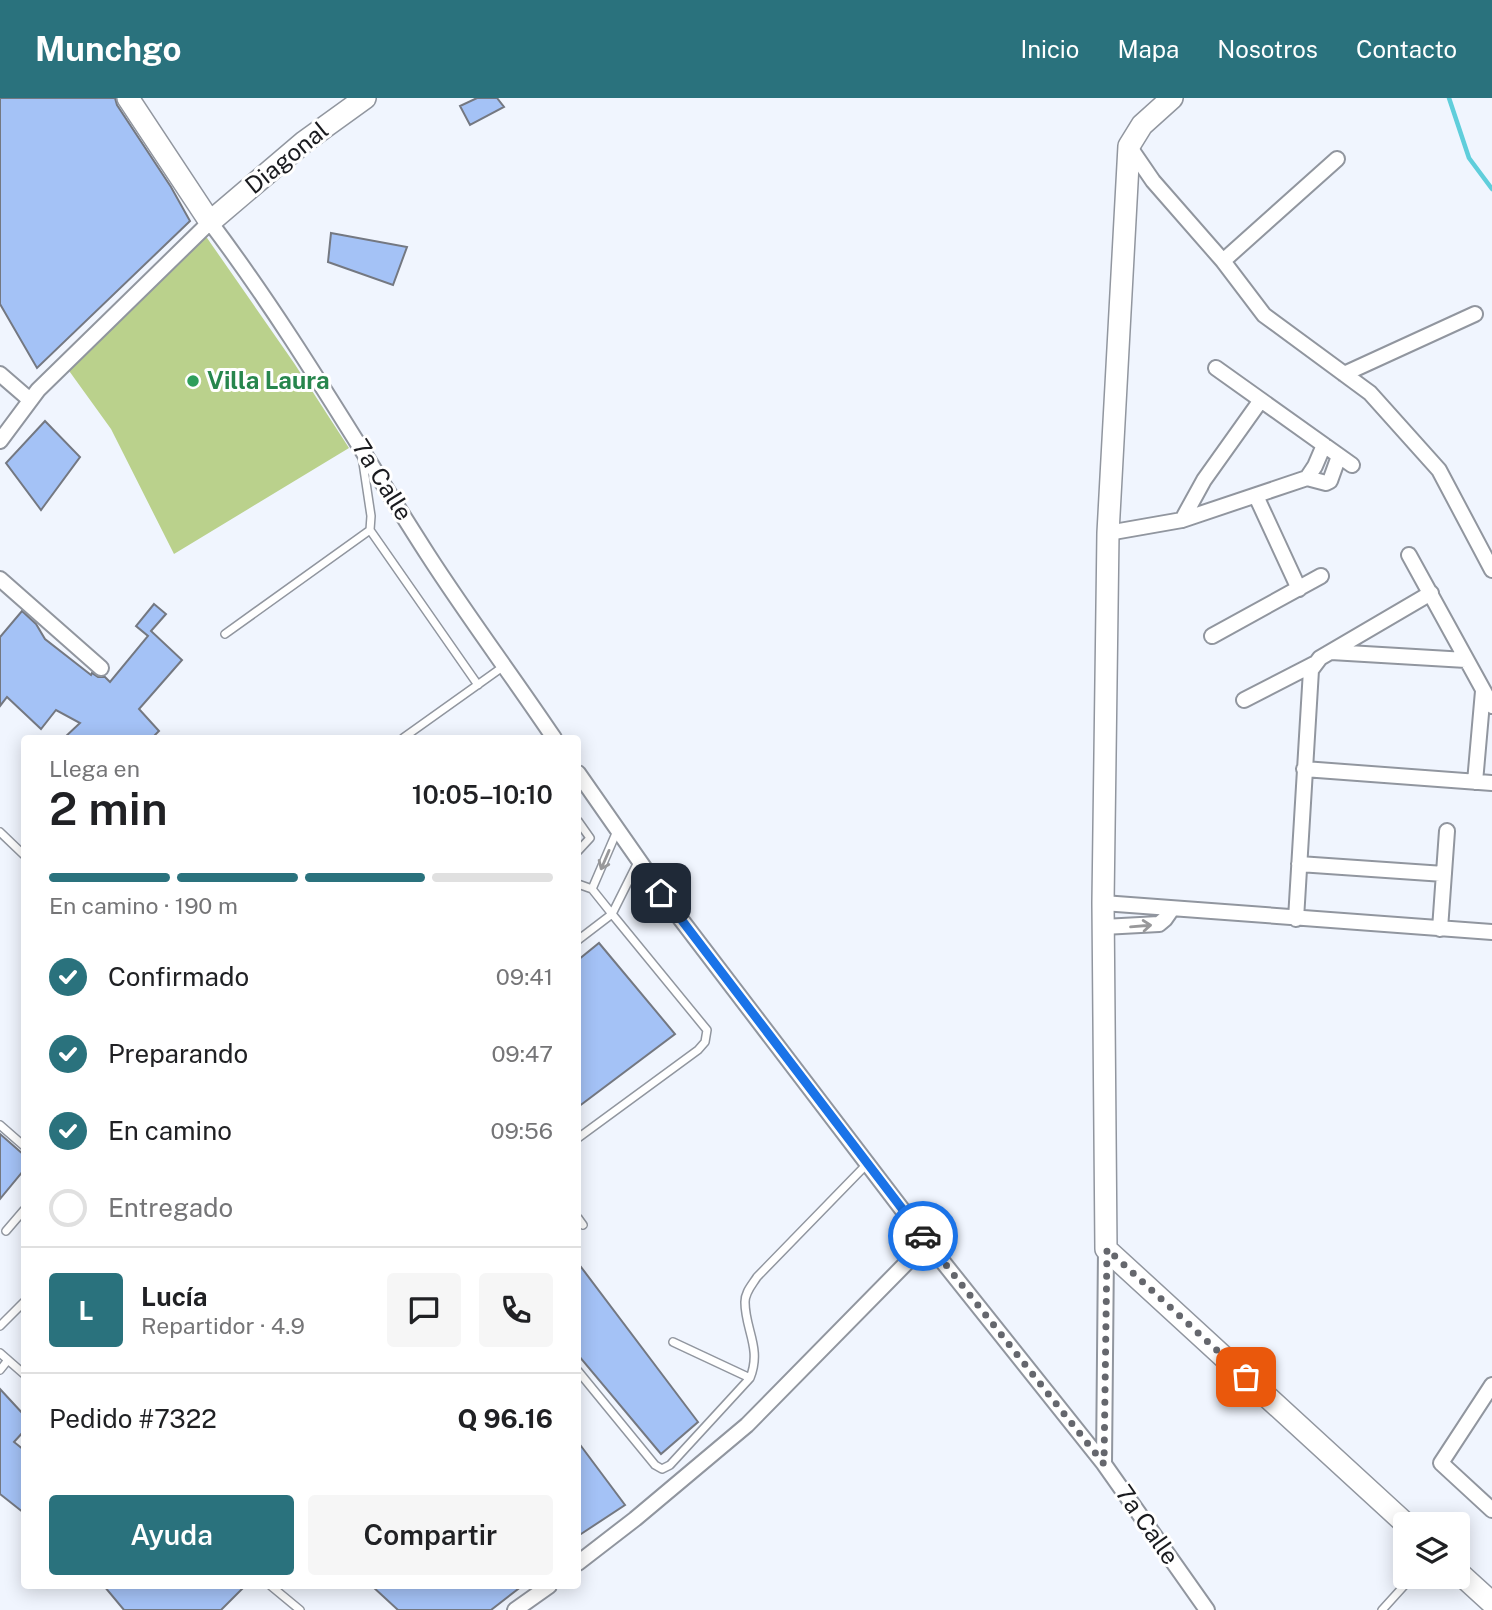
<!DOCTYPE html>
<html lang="es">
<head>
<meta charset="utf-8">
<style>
  body { margin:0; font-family:"Public Sans",sans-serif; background:#f6f6f6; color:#202124; height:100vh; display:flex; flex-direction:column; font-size:26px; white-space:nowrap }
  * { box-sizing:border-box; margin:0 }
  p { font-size:23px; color:#757577 }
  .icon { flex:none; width:38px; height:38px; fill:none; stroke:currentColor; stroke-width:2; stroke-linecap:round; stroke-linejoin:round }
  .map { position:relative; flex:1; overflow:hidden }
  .details { position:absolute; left:21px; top:637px; width:560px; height:854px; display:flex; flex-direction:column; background:#fff; border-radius:7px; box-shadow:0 4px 18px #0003 }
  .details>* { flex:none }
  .controls { position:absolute; left:1393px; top:1414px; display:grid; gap:14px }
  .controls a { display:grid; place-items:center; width:77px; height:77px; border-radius:7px; background:#fff; box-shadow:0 4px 18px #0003; font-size:35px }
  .pin { position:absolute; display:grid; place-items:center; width:60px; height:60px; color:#fff; margin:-30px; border-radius:14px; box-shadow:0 4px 10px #0006 }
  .courier { position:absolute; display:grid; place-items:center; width:70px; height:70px; margin:-35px; border:5px solid #1a73e8; border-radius:50%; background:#fff; color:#222; box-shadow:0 2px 9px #0007 }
  .head em { font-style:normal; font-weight:600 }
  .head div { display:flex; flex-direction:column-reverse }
  .head { display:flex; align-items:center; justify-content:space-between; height:119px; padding:0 28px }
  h1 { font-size:46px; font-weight:600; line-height:52px }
  .bar { display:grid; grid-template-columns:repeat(4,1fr); gap:10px 7px; align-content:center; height:84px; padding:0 28px }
  .bar i { height:9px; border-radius:5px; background:#e0e0e0 }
  .bar .active { background:#2a727d }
  .bar p { grid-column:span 4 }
  .line { display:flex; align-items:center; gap:18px; padding:0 28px; border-top:2px solid #e0e0e0 }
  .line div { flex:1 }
  .round { display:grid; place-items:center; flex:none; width:74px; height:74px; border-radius:7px; background:#f6f6f6 }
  ol { padding:0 28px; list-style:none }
  li { display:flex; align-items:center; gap:21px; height:77px }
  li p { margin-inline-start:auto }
  li .icon { padding:7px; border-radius:50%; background:#2a727d; color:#fff; stroke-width:4 }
  li:last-child { color:#757577 }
  li i { width:38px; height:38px; border:4px solid #e0e0e0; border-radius:50% }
  .cta { display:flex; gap:14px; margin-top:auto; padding:14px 28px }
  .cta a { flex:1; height:80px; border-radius:7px; background:#2a727d; color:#fff; font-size:28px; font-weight:600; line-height:80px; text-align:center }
  .cta a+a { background:#f6f6f6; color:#202124 }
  header { display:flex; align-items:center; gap:42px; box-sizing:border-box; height:98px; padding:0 35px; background:#2a727d; color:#fff }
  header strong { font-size:33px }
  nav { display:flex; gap:38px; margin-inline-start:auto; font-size:24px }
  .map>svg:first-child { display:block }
  .green { fill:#bad18c }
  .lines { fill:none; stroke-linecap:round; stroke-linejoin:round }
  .stream { stroke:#60cedb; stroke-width:4.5 }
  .building { fill:#a4c2f6; stroke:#747881; stroke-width:2 }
  .lane-casing { stroke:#91969f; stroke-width:10 }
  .street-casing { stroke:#91969f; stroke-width:18 }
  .secondary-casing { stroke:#91969f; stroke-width:24 }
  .lane { stroke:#fff; stroke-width:7 }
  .street { stroke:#fff; stroke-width:14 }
  .secondary { stroke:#fff; stroke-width:21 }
  .oneway { stroke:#98989a }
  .done { stroke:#65676d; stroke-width:7; stroke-dasharray:0 12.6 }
  .route { stroke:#1a73e8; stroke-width:9 }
  .leisure-dot { fill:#2e9e5b; stroke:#fff; stroke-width:2.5 }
  .labels { text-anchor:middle; stroke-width:6; stroke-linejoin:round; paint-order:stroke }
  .street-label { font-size:24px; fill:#1a1b1f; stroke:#fff }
  .leisure-label { font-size:24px; font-weight:bold; fill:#27864d; stroke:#fff; text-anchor:start }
</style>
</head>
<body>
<header>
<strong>Munchgo</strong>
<nav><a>Inicio</a><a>Mapa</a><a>Nosotros</a><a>Contacto</a></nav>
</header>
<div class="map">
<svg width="1492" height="1512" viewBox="0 0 1492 1512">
  <rect width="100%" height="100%" fill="#f0f5fe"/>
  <path class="green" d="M205,137L294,265L349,350L174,456L111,331L67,270Z"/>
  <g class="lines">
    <path class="stream" d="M1449,0L1469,60L1492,91"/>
  </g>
  <path class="building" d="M0,0H115L117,7L171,89L190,123L37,270L0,206Z
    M477,0H497L504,9L470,27L460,8Z
    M331,135L407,149L393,187L328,164Z
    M45,323L80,359L41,412L6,365Z
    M154,506L166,516L151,533L182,562L139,611L159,633L152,640H64L80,625L56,612L41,631L7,599L0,608V539L22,513L36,526L45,541L91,577L92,575L98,579H105L110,584L148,538L136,528Z
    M599,845L675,936L578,1009V862Z
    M0,1036L24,1057V1072L0,1101Z
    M578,1165L698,1324L661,1356L578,1257Z
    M0,1291L24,1317V1333L14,1344L24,1352V1415L0,1396Z
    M578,1344L625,1407L578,1438Z
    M104,1488H245L221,1512H124Z
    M372,1488H522L491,1512H398Z"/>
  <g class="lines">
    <g class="lane-casing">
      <path id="lane" d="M362,358L371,418L370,432L478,587
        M225,536L370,432
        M403,640L504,568
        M578,723L590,740L578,753
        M0,734L24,757
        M578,786L592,791L612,816L638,764
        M592,791L617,733
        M578,842L612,816L707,932L705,944L698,952L578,1040
        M0,1027L24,1048
        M578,1120L583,1127
        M6,1133L24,1112
        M0,1228L24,1204
        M673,1244L750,1280
        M0,1255L24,1276
        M0,1272L8,1262
        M578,1273L655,1367L662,1371L670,1367L750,1280C762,1250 745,1232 745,1204C745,1194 752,1187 757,1179L867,1066
        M271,1488L300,1512
        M1382,1512L1412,1479"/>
    </g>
    <g class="street-casing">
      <path id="street" d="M1129,48L1153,83L1223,163L1264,217L1370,295L1439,372L1492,472
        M1223,163L1337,61
        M1216,270L1352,367
        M0,276L30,302
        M1344,276L1475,216
        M0,343L38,292L210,124C290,230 356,345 428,457C468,519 513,579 554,640
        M1307,380L1326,385L1330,383L1339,358
        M1256,398L1299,491
        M1182,422L1204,382L1261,302
        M1108,435L1182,422L1307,380L1315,368L1324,347
        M1409,457L1492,608
        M0,481L101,570
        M1212,538L1321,478
        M1331,554L1466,562
        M1244,602L1314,566
        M1304,671L1492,685
        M578,675L673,811L927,1144L1104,1366L1207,1512
        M1475,684L1483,593
        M1299,766L1444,776
        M1103,805L1492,834
        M1296,821L1311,572L1320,560L1431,495
        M1103,829L1159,826L1165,821L1172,811
        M1440,831L1447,733
        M1492,1287L1441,1365L1492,1412
        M1104,1366L1106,1151
        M578,1465L635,1421L747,1327L927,1144
        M515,1512L549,1488"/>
    </g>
    <g class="secondary-casing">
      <path id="secondary" d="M128,0L210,124L304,44L365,0
        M1172,0L1142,27L1129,48L1108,435L1103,805L1106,1151L1406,1426
        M1458,1474L1492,1505"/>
    </g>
    <use href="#lane" class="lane"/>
    <use href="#street" class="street"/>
    <use href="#secondary" class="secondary"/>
  </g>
  <defs><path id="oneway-shaft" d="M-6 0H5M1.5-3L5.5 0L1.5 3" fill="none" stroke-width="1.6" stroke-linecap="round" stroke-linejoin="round" transform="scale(1.75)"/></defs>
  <g class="oneway">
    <use href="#oneway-shaft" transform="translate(605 762) rotate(113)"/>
    <use href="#oneway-shaft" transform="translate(1141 828) rotate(-5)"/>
  </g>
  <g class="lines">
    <path class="done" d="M923,1138L1104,1366L1107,1151L1246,1279"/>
    <path class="route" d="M661,795L923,1138"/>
  </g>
  <circle class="leisure-dot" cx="193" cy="283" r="7"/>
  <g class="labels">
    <g class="street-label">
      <text transform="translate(287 60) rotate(-39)" y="8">Diagonal</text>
      <text transform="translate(382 382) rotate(58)" y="8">7a Calle</text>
      <text transform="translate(1147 1427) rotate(55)" y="8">7a Calle</text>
    </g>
    <g class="leisure-label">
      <text x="207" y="291">Villa Laura</text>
    </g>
  </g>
</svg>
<div class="controls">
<a><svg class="icon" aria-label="layers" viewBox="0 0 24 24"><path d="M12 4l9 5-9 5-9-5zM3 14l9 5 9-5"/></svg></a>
</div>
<div class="pin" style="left:1246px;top:1279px;background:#ea580c"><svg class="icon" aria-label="bag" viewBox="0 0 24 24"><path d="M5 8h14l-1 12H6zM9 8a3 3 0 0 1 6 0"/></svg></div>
<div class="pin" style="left:661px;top:795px;background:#1f2937"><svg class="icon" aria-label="home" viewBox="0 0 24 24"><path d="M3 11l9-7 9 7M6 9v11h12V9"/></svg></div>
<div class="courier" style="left:923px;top:1138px"><svg class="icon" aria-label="car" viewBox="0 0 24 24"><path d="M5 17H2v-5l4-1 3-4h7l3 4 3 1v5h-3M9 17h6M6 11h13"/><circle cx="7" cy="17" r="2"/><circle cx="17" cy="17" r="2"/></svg></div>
<section class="details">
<div class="head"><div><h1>2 min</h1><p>Llega en</p></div><em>10:05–10:10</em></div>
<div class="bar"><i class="active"></i><i class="active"></i><i class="active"></i><i></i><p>En camino · 190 m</p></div>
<ol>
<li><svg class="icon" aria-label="check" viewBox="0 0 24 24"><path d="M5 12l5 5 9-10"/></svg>Confirmado<p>09:41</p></li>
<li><svg class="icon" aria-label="check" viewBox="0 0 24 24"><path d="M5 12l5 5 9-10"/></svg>Preparando<p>09:47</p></li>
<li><svg class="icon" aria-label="check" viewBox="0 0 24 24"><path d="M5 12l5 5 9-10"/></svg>En camino<p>09:56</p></li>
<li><i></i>Entregado</li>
</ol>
<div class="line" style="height:126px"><b class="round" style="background:#2a727d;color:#fff">L</b><div><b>Lucía</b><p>Repartidor · 4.9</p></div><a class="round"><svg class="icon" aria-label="chat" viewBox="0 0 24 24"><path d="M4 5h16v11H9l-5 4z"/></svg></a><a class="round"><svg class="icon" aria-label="phone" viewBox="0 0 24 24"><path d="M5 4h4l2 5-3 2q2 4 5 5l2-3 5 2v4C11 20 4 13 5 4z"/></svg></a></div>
<div class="line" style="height:91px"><div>Pedido #7322</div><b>Q 96.16</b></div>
<div class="cta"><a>Ayuda</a><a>Compartir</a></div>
</section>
</div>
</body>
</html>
